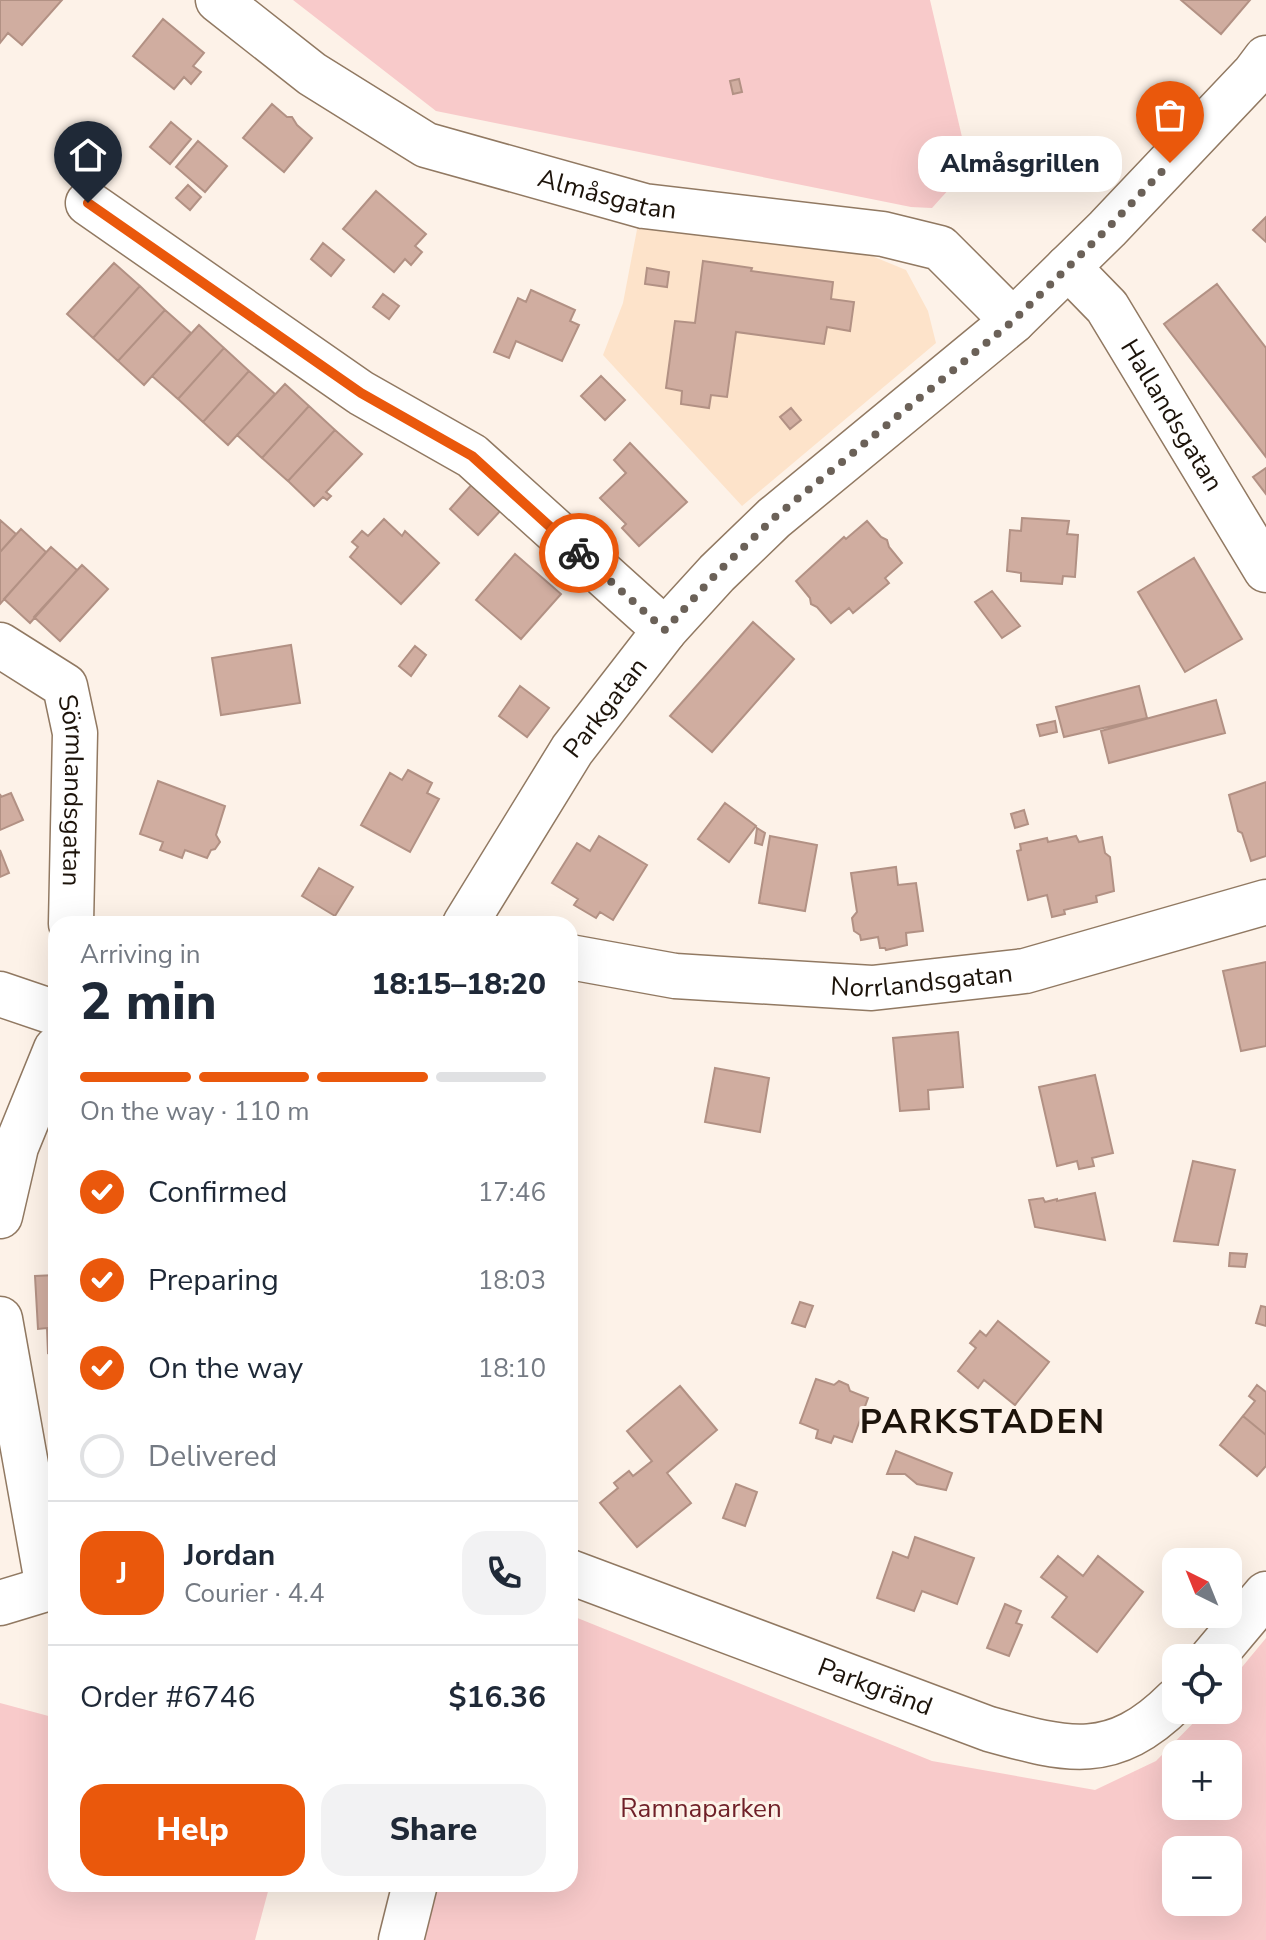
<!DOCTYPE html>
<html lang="en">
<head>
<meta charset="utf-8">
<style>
  body { margin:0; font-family:"Nunito Sans",sans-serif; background:#f2f2f3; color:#1f2937; height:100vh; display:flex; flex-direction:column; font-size:30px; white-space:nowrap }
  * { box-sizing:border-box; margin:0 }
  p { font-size:26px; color:#747a83 }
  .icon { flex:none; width:44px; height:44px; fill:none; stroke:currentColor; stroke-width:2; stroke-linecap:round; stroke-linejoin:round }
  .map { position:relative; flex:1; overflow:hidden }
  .side { position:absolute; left:48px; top:916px; width:530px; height:976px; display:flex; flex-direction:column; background:#fff; border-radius:24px; box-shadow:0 8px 32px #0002 }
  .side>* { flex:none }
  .needle { width:52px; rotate:317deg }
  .fabs { position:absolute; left:1162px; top:1548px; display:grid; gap:16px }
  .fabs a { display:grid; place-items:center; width:80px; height:80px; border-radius:16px; background:#fff; box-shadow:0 8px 32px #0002; font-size:40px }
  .pin { position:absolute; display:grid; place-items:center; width:68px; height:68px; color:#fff; margin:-82px -34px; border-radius:50% 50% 50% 0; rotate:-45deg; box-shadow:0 0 8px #0007 }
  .pin .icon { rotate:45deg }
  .courier { position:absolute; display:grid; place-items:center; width:80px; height:80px; margin:-40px; border:6px solid #ea580c; border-radius:50%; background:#fff; color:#222; box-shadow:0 2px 10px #0007 }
  .bubble { position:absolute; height:56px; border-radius:24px; background:#fff; box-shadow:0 8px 32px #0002; font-size:26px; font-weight:800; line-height:56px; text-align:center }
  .overview em { font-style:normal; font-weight:800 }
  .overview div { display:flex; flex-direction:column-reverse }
  .overview { display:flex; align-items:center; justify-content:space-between; height:136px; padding:0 32px }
  h1 { font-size:52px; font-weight:800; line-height:60px }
  .bar { display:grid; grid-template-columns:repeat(4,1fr); gap:12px 8px; align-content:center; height:96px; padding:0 32px }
  .bar i { height:10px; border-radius:6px; background:#e0e1e3 }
  .bar .on { background:#ea580c }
  .bar p { grid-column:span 4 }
  .line { display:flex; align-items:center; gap:20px; padding:0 32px; border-top:2px solid #e0e1e3 }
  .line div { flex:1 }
  .round { display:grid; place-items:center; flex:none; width:84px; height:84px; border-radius:24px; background:#f2f2f3 }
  ol { padding:0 32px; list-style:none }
  li { display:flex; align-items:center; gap:24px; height:88px }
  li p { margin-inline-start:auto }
  li .icon { padding:8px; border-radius:50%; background:#ea580c; color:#fff; stroke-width:4 }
  li:last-child { color:#747a83 }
  li i { width:44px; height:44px; border:4px solid #e0e1e3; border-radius:50% }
  .action { display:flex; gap:16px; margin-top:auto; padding:16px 32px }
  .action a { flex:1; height:92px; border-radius:24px; background:#ea580c; color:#fff; font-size:32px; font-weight:800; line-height:92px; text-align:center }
  .action a+a { background:#f2f2f3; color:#1f2937 }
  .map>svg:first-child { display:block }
  .built { fill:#fde3ca }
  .green { fill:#f8caca; fill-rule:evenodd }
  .building { fill:#d0ada0; stroke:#b29184; stroke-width:2 }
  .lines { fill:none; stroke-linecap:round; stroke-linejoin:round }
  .minor-casing { stroke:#917962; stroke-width:47 }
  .minor { stroke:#fff; stroke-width:44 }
  .done { stroke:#6b6158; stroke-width:8; stroke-dasharray:0 14.4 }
  .route { stroke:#ea580c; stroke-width:10 }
  .labels { text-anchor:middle; stroke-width:6; stroke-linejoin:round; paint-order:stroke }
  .street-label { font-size:26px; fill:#1c130a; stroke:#fdf2e8 }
  .park-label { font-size:26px; fill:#6f2028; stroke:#fdf2e8 }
  .district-label { font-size:34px; font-weight:bold; letter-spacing:2px; fill:#1c130a; stroke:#fdf2e8 }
</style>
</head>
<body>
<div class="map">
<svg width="1266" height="1940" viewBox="0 0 1266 1940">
  <rect width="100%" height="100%" fill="#fdf2e8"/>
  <path class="built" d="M639,219L872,256L906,270L928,311L936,343L742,506L603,355L623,303Z"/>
  <path class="green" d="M293,0H930L969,167L932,208L911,207L436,111Z
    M570,1615L932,1761L1095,1790L1156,1761L1206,1710H1228V1684L1266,1638V1940H421L435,1884H570ZM1176,1754H1228V1806H1176ZM1176,1850H1228V1902H1176Z
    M0,1703L56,1718V1884H270L255,1940H0Z"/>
  <path class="building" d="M0,0H62L22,45L8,33L0,43Z
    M1181,0H1250L1221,34Z
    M163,19L204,53L193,66L201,72L191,84L184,77L174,89L133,56Z
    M739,79L742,92L733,94L730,81Z
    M272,104L287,117H292L297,125L312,138L284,172L243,138Z
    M171,122L191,139L170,164L150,147Z
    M198,141L227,166L205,192L176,167Z
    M188,185L201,197L190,210L176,198Z
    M376,191L426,234L415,246L422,252L411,265L405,259L394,272L343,229Z
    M1266,217V242L1253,230Z
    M323,243L344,260L331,276L311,259Z
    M703,261L752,268L751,271L833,282L831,299L854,302L850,331L827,327L824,344L736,332L727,397L711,395L709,408L681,404L682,391L666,388L675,321L695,323Z
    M114,263L140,286L93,338L67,314Z
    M647,268L669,272L667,287L645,284Z
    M1217,284L1266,348V457L1164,324Z
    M140,286L165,310L118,361L93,338Z
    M531,290L575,310L570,321L579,325L562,361L516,341L509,358L494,352L518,298L526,302Z
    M383,294L399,306L389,319L373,307Z
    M165,310L191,333L144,385L118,361Z
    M199,325L224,348L178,399L152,376Z
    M224,348L249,371L203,422L178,399Z
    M249,371L275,394L228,445L203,422Z
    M601,376L625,400L605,420L581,396Z
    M285,384L309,406L262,458L237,435Z
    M309,406L335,430L288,481L262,458Z
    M791,408L801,420L790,429L780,417Z
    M335,430L362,454L326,492L331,496L327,500L323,497L314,506L288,481Z
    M630,443L687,502L639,546L622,528L626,524L600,498L626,473L614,460Z
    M1266,468V494L1253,477Z
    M474,482L502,509L478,535L450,509Z
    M1022,518L1069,521L1067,534L1078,535L1075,577L1063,576L1062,584L1021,581V573L1007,571L1010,530L1021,531Z
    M384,519L402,536L405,531L439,563L401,604L350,557L358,547L352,542L362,531L368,536Z
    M0,520L16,534L0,552Z
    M867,521L881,537L887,540L889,547L902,563L885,578L889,583L853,613L849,608L831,623L817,607L811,604L810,598L796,581L844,537L846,539Z
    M21,529L46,552L0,604V552Z
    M51,547L77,570L30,623L4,599Z
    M515,554L561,594L521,639L476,600Z
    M1194,558L1242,639L1185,672L1138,592Z
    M82,565L108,589L60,641L34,617Z
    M992,591L1020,626L1002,638L975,602Z
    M753,622L794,659L712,752L670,716Z
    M291,645L300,703L221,715L212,658Z
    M415,646L426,655L411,676L399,666Z
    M520,686L549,708L527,737L499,716Z
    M1139,686L1147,718L1064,737L1056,707Z
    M1216,700L1225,733L1109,763L1101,731Z
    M1055,721L1057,732L1040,736L1037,725Z
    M408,770L432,783L427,793L439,799L410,852L361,825L390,773L402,780Z
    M158,781L225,806L216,835L220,842L215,849L211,850L207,858L185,850L182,858L160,850L163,842L140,834Z
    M1266,782V856L1251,861L1242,833L1238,831L1229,795Z
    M11,793L23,820L0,830V794L1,797Z
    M725,803L756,826L729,862L698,839Z
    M1024,810L1028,824L1015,828L1011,814Z
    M757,828L765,833L762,845L755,843Z
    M599,836L647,865L613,920L600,912L596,918L574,905L578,899L552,883L577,843L590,851Z
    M770,836L817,845L805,911L759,903Z
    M1076,836L1079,842L1102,837L1105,853L1110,857L1114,891L1096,896L1097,902L1064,910L1065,914L1052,917L1047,895L1028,900L1017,851L1021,850L1020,844L1047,838L1048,842Z
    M0,850L9,873L0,877Z
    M896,867L898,885L916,883L923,931L906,933L907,945L886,950L885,948H880L878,937L861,940L860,935L854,931L852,918L857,912L851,873Z
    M319,868L353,887L335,916L302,896Z
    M1266,962V1046L1241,1051L1223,971Z
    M958,1032L963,1087L928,1090L929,1109L900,1111L893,1038Z
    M715,1068L769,1078L760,1132L705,1122Z
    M1095,1075L1113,1153L1092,1158L1094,1166L1079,1169L1077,1161L1057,1166L1039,1087Z
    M1193,1161L1235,1170L1218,1245L1174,1241Z
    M1095,1193L1105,1240L1035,1227L1029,1200L1043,1198L1045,1202L1057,1199V1201Z
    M1230,1253L1247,1254L1245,1267L1229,1266Z
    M56,1275V1352L48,1353L47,1328L38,1329L35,1276Z
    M800,1302L813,1306L805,1327L792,1323Z
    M1261,1306L1266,1307V1326L1256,1323Z
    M998,1321L1049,1362L1015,1405L984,1380L978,1388L958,1371L976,1348L970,1343L980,1331L986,1336Z
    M816,1379L834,1385L839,1381L848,1385L850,1391L868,1398L852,1442L834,1436L831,1443L816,1438L818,1430L800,1423Z
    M1257,1385L1266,1392V1435L1243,1416L1255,1401L1249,1396Z
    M680,1386L717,1430L667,1473L691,1503L637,1547L600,1503L618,1488L614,1483L629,1471L633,1476L652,1461L627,1431Z
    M1243,1416L1266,1435V1466L1257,1476L1220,1445Z
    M896,1451L952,1473L946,1490L917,1484L905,1474H887Z
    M736,1484L757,1492L745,1526L723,1518Z
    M915,1537L974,1558L957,1604L922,1591L914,1611L877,1598L893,1552L908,1558Z
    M1058,1556L1083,1576L1098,1556L1143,1592L1097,1652L1052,1617L1067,1597L1041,1577Z
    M1005,1604L1021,1611L1016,1623L1022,1625L1009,1656L987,1648Z"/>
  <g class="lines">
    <g class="minor-casing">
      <g id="minor">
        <path id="s1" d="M218,0L312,74L426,145L644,206L883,234L940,248L1013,321"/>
        <path d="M88,203L361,393L472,456L665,630"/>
        <path id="s2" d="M1068,267L1107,307L1266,570"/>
        <path id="s3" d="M0,645L65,686L75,733L71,924"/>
        <path id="s4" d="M465,924L572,750L665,630L717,573L774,518L1013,321L1107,229L1254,74L1266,58"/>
        <path id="s5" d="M570,957L675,976L872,988L1025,971L1266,902"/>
        <path d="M0,994L56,1013"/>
        <path d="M0,1216L16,1147L56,1049"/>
        <path d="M0,1319L48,1588"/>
        <path id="s6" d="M570,1572L989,1729C1068,1751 1113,1763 1176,1700"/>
        <path d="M0,1603L56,1586"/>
        <path d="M1212,1658L1266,1594"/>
        <path d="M401,1940L415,1884"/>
      </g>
    </g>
    <use href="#minor" class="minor"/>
  </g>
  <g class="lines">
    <path class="done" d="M579,553L665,630L717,573L774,518L1013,321L1107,229L1170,163"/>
    <path class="route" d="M88,203L361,393L472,456L579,553"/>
  </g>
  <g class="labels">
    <g class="street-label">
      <text dy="9" stroke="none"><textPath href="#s1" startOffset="442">Almåsgatan</textPath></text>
      <text dy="9" stroke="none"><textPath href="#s2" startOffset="182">Hallandsgatan</textPath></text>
      <text dy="9" stroke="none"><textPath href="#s4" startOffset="258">Parkgatan</textPath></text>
      <text dy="9" stroke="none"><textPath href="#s3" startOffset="182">Sörmlandsgatan</textPath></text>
      <text dy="9" stroke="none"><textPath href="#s5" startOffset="354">Norrlandsgatan</textPath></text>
      <text dy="9" stroke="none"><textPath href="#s6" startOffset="326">Parkgränd</textPath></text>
    </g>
    <g class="park-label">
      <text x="701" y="1817">Ramnaparken</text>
    </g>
    <g class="district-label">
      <text x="983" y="1433">PARKSTADEN</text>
    </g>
  </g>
</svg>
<div class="fabs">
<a><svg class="needle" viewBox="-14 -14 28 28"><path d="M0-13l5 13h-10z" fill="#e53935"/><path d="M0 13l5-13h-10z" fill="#747a83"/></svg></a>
<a><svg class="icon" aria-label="locate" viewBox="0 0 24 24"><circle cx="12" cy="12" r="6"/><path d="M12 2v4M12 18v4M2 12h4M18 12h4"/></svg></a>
<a>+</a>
<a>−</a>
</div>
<div class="pin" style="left:1170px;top:163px;background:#ea580c"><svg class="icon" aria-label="bag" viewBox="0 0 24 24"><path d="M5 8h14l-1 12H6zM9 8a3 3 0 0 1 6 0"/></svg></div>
<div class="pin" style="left:88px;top:203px;background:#1f2937"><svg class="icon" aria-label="home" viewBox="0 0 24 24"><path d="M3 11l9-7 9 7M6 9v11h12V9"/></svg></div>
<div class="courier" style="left:579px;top:553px"><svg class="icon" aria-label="bike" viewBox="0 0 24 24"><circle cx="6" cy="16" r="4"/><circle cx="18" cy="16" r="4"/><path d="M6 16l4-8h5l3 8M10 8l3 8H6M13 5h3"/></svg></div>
<div class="bubble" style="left:918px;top:136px;width:204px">Almåsgrillen</div>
<section class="side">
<div class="overview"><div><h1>2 min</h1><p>Arriving in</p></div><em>18:15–18:20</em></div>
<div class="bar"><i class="on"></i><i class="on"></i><i class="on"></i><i></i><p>On the way · 110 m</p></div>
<ol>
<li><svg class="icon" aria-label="check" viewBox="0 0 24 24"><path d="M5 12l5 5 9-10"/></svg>Confirmed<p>17:46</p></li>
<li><svg class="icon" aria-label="check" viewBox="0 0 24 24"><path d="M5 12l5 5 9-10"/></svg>Preparing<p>18:03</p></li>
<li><svg class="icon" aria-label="check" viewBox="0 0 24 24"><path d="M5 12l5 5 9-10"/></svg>On the way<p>18:10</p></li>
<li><i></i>Delivered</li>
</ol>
<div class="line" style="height:144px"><b class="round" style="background:#ea580c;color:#fff">J</b><div><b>Jordan</b><p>Courier · 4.4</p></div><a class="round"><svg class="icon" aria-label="phone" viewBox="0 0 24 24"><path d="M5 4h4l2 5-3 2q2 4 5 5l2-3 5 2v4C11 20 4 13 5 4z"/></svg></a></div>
<div class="line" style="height:104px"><div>Order #6746</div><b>$16.36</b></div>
<div class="action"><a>Help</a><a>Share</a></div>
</section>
</div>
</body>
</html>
